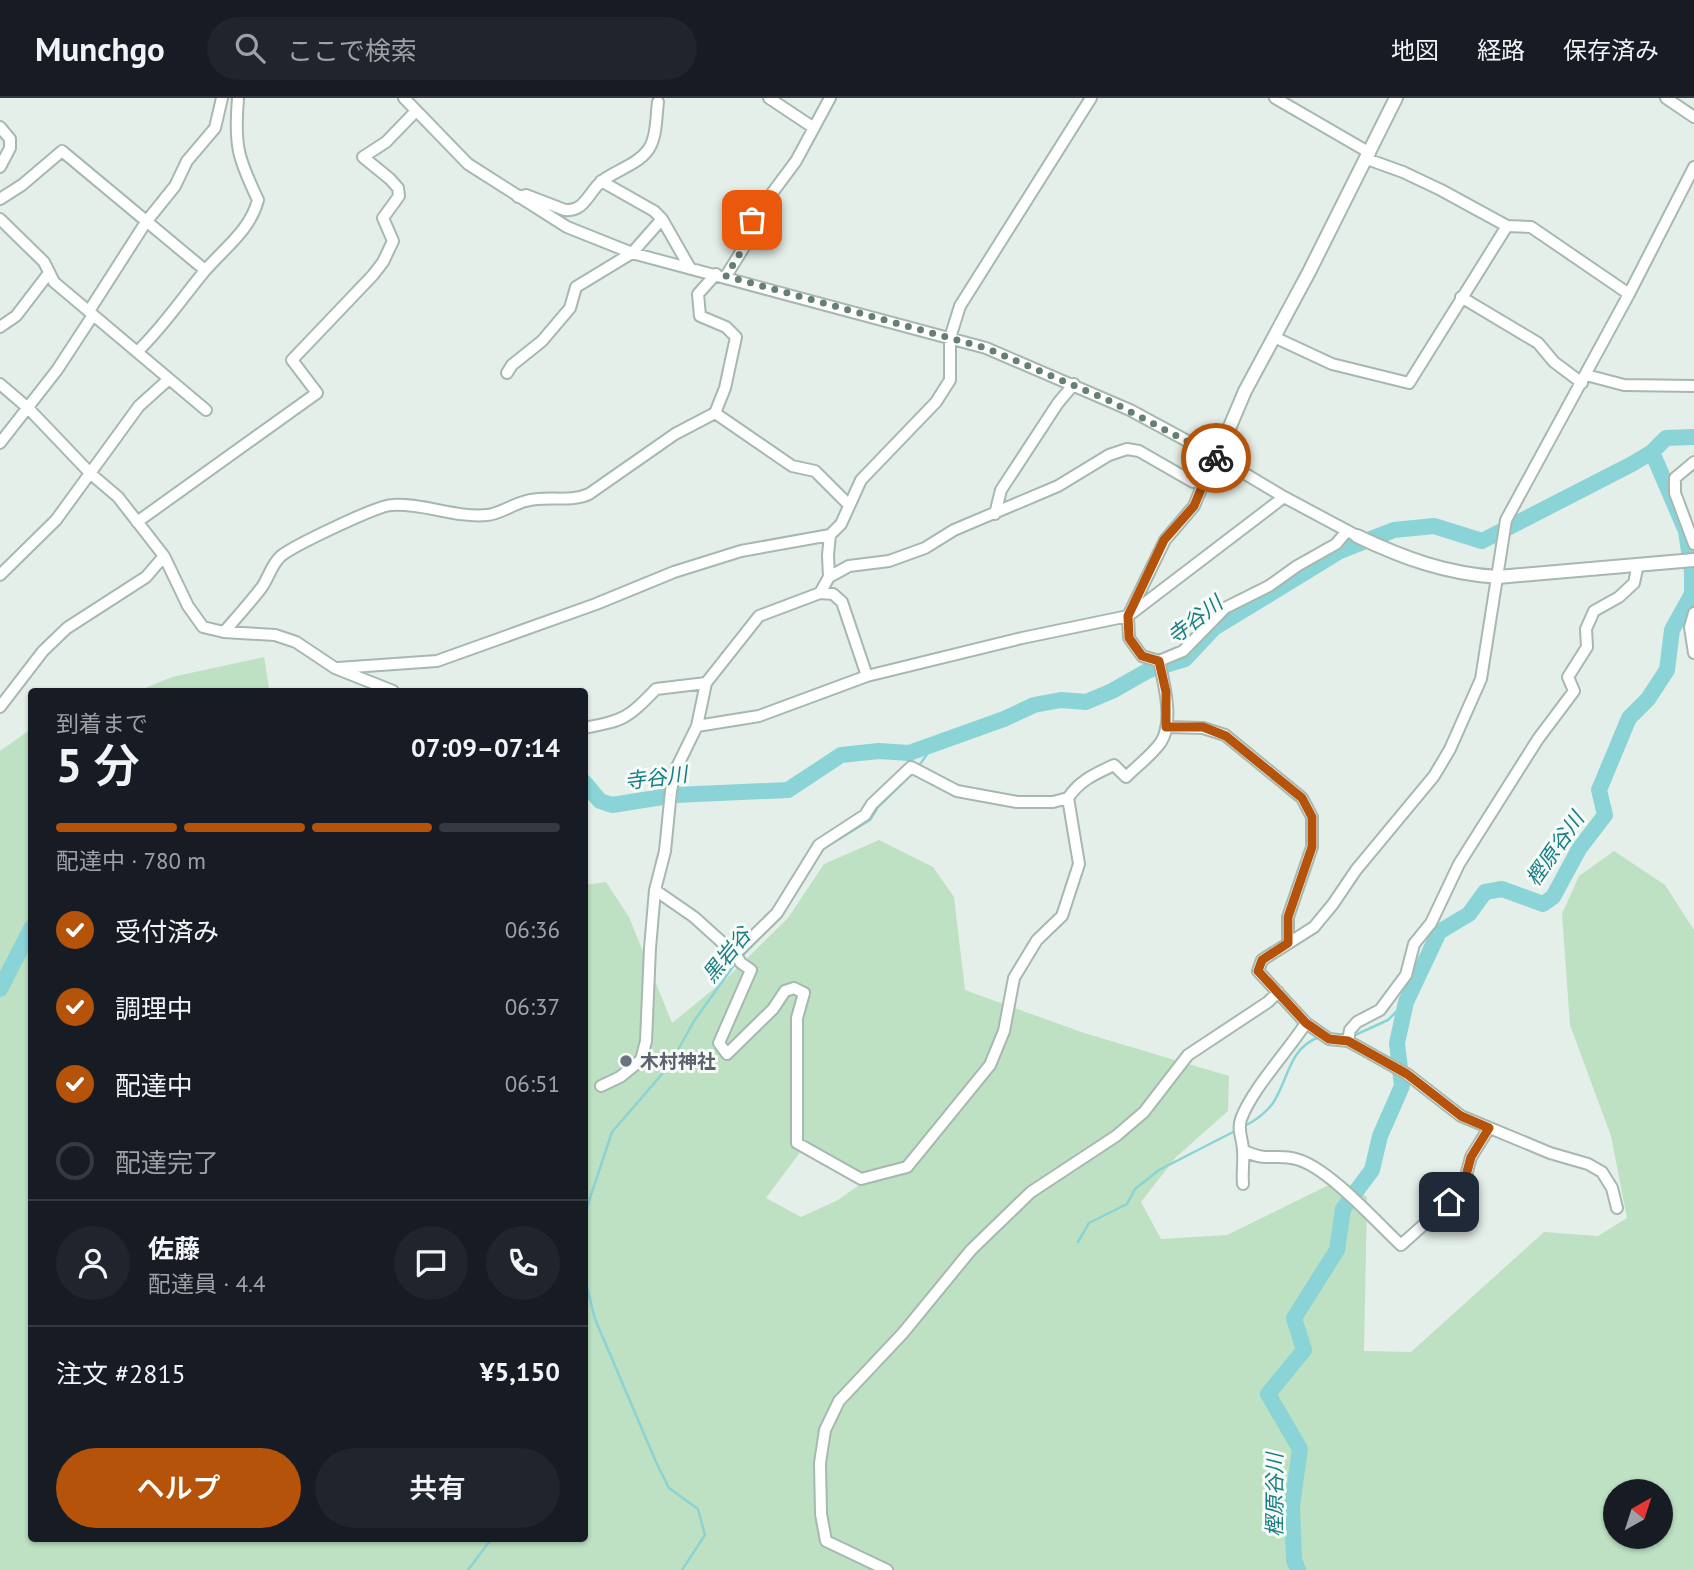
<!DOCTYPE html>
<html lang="ja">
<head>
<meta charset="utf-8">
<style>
  body { margin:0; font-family:"PT Sans","Noto Sans JP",sans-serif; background:#20242c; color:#f1f3f6; height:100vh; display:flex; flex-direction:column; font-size:26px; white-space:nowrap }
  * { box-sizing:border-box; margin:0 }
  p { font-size:23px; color:#9ea1a6 }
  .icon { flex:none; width:38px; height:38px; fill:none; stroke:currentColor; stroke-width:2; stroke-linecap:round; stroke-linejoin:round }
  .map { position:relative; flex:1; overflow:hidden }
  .panel { position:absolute; left:28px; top:590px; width:560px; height:854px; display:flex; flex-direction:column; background:#171b24; border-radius:7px; box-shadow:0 2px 5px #0004 }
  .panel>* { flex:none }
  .needle { width:46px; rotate:39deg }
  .fabs { position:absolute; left:1603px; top:1381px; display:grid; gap:14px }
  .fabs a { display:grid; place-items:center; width:70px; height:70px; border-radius:50%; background:#171b24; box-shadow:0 2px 5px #0004; font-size:35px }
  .pin { position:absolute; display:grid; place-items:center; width:60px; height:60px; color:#fff; margin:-30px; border-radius:14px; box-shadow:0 4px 10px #0006 }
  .courier { position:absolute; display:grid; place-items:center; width:70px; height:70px; margin:-35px; border:5px solid #b45309; border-radius:50%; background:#fff; color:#222; box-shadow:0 2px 9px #0007 }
  .overview em { font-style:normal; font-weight:600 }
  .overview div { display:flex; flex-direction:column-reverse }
  .overview { display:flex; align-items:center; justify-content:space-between; height:119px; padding:0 28px }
  h1 { font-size:46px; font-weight:600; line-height:52px }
  .bar { display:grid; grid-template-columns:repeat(4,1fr); gap:10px 7px; align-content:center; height:84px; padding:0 28px }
  .bar i { height:9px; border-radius:5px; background:#363941 }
  .bar .on { background:#b45309 }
  .bar p { grid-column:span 4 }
  .line { display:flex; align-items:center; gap:18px; padding:0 28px; border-top:2px solid #363941 }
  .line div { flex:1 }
  .round { display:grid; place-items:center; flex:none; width:74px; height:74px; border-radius:37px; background:#20242c }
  ol { padding:0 28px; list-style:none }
  li { display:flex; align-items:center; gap:21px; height:77px }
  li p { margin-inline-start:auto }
  li .icon { padding:7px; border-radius:50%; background:#b45309; color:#fff; stroke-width:4 }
  li:last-child { color:#9ea1a6 }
  li i { width:38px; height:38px; border:4px solid #363941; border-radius:50% }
  .button { display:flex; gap:14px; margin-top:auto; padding:14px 28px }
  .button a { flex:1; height:80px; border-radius:42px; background:#b45309; color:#fff; font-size:28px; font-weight:600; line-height:80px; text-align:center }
  .button a+a { background:#20242c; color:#f1f3f6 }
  header { display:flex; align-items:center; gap:42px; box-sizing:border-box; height:98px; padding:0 35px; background:#171b24; border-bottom:2px solid #363941 }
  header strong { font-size:33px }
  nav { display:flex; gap:38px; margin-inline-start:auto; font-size:24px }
  .search { width:490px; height:63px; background:#20242c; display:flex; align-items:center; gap:18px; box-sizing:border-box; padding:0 24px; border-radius:38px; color:#9ea1a6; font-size:26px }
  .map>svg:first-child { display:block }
  .green { fill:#bde1c2; fill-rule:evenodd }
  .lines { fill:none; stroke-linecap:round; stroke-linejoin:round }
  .stream { stroke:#8ad4d7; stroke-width:2.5 }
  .river { stroke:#8ad4d7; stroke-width:16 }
  .minor-casing { stroke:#a7b8b0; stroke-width:14 }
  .tertiary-casing { stroke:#a7b8b0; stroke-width:16 }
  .minor { stroke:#fff; stroke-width:10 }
  .tertiary { stroke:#fff; stroke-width:12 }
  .done { stroke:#667f75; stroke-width:7; stroke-dasharray:0 12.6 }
  .route { stroke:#b45309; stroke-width:9 }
  .worship-dot { fill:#6b7280; stroke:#f6fbf8; stroke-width:2.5 }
  .labels { text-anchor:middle; stroke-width:6; stroke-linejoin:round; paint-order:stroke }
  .worship-label { font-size:19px; font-weight:bold; fill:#5b616d; stroke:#f6fbf8; text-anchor:start }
  .water-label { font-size:21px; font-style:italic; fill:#177f83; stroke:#f6fbf8 }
</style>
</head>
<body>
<header>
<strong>Munchgo</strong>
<div class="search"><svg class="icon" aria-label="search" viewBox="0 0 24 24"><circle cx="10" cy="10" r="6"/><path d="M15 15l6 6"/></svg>ここで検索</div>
<nav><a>地図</a><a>経路</a><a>保存済み</a></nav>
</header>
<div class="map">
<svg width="1694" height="1472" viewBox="0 0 1694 1472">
  <rect width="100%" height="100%" fill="#e5efe9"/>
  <path class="green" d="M264,559L269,590L262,593H138L172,579Z
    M31,631L32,1440H584L585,787L606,784L629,819L672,925L726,881L788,820L824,766L879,742L933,769L954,799L965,892L1084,935L1229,978L1228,1013L1176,1059L1141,1104L1161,1141L1227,1137L1341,1081L1367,1099L1364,1253L1411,1254L1544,1134L1598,1138L1627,1120L1611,1038L1570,927L1562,816L1579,778L1614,753L1665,787L1694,832V1472H0V653ZM801,1053L859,1086V1087L838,1102L801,1119L766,1100ZM1615,1393H1661V1438H1615Z"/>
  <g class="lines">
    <path class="stream" d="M918,669L935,645
      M742,858L781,819L823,751L870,722L878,709L914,674
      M1353,938L1388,922L1406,904
      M1243,1029C1255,1023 1265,1016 1273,1005C1289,981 1288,951 1319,939
      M584,1118L612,1034L669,968L694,923L737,863
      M1078,1144L1089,1125L1127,1106L1135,1091L1159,1072L1237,1032
      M584,1177L595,1221L656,1364L669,1390L698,1411L705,1437L682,1472
      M468,1472L492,1440"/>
    <path class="river" d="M584,684L600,703L612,707L675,697L788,692L841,657L879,653L909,655L1004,621L1034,607L1061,602L1086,604L1112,593L1149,572L1185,561L1214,530L1340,453L1394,432L1434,428L1482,443L1632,366L1652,354L1666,340L1694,339
      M0,891L32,829
      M1298,1472L1294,1462L1292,1408L1300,1351L1268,1296L1304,1252L1294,1220L1337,1152L1343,1111L1372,1072L1380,1038L1402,988L1397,945L1406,904L1439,834L1469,816L1485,794L1502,791L1543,806L1553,799L1579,751L1605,717L1599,692L1629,620L1648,601L1667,572L1672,532L1692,496V474L1686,433L1652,354"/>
    <g class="minor-casing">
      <path id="minor" d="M404,0L468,66L567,129L632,155L986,250L1130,312L1217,359L1284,399L1357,438
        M769,0L814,30
        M1275,0L1370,55
        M1666,0L1694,19
        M0,29L10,41V50L0,69
        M1367,61L1403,74L1441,92L1507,128L1531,129L1629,196
        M601,83L654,113L662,121L690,170
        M518,99L526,97L565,112C585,114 589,93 602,83C616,72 637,67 648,52C657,40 656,18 658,4
        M0,101L22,87L62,53L205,172
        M0,121L44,164L54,184L206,312
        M726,178L749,141L752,122L796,63L830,0
        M1461,199L1538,245L1554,264L1582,285
        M89,213L146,124L175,88L187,63L215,30L222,0
        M0,229L16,218L49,175
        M1274,239L1332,266L1409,285L1507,128
        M137,254C163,229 180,203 203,175C223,151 250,133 258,102C238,60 234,48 238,0
        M507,275L512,267L542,243L570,210L576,189L632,155L662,121
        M1586,277L1624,287L1694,288
        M0,286L28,310L91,376L118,399L164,458L188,508L203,529L224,534L275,537L296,544L335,570L393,593
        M715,315L792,368L815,373L849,407
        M0,345L57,272L93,217
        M1217,359L1210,377L1204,384L1194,408L1165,442L1128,518L1129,540L1142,558L1159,563L1183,553L1225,510L1269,488L1297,468L1336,446L1347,433
        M1694,364L1675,380V395L1694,446
        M995,416L1001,392L1058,305L1074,286
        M137,424L317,295L292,262L373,177L383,164L393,143L383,120L399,98L398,90L390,81L363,59L386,44L416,13
        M0,477L56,422L139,308L169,281
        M829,479L828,457L830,437L841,426L861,382L936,304L950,282V240L960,208L1091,0
        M820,495L833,496L842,504L867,578
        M1694,515L1690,529L1694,555
        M224,534C237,519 250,505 262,489C269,479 271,467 281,458C293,448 378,407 392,407C424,405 455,420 487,417C500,416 513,406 526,403C547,397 569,405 589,396L675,336L715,315L725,290L736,239L726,229L700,218L698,196L716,176
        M338,570L437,563L596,506L674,474L741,453L830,437
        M0,609L43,553L67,530L146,479L164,458
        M697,628L759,618L867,578L1022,540L1128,518L1284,399
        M1166,629L1203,630L1225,637L1302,700L1312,719V749L1288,819V845
        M584,630C625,622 627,621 656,591L706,585
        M655,792L694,819L735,856L741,865L751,872L719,945L727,956L773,911L785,893L794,890L804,895L797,920V1045L861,1081L907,1069L990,967L1004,933L1014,880L1037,842L1062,818L1079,766L1068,700C1080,682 1095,676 1114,667L1126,679C1137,668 1152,657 1161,644C1174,624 1164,585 1159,563
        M735,856L777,815L819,747L865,717L872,706L911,669L957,693L1017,704H1053L1068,700
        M1306,925L1329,941L1348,943L1407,976L1461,1018L1550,1055L1588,1066L1602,1074L1612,1090L1617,1110
        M1348,943L1350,932L1357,924L1380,912L1406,877L1414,846L1431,825L1459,766L1538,641L1574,593L1568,579L1587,549L1586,531L1594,513L1619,499L1634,485L1638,466
        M601,988L620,979L641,962L646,943L650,850L655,792L665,753L671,693L675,673L697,628L706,585L759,518L820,495L829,479L849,468L889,463L925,450L954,432L1058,388L1109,357L1127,351L1139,353L1193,384H1204
        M1243,1052C1267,1065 1275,1055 1296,1061C1328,1069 1376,1124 1401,1147L1449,1104L1464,1085L1471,1059L1489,1030
        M1243,1086C1242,1074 1244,1064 1243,1053C1243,1041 1237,1033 1241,1021C1252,991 1288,953 1306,925L1258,873L1262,862L1314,829L1333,806L1356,772L1434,678L1450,651L1481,581L1506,422L1629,196L1694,69
        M887,1472L826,1443L821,1416L820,1365L825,1332L839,1303L903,1235L971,1152L1031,1094L1116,1038L1144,1014L1188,957L1268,904L1278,894"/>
    </g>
    <g class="tertiary-casing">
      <path id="tertiary" d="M1217,359L1245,293L1309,174L1396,0
        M1357,438C1403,460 1447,476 1498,479L1694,462"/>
    </g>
    <use href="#minor" class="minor"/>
    <use href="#tertiary" class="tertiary"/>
  </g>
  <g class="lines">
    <path class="done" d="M752,122L749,141L726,178L986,250L1108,302L1217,359L1216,360"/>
    <path class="route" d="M1216,360L1210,377L1204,384L1194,408L1164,442L1128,518L1129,540L1142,558L1159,563L1166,594V629H1203L1226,638L1302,700L1312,719V749L1288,819V845L1262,862L1258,873L1306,925L1329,941L1348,943L1407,976L1461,1018L1489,1030L1471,1059L1464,1085L1449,1104"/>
  </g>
  <circle class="worship-dot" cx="626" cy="963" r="7"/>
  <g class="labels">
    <g class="worship-label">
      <text x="640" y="970">木村神社</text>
    </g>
    <g class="water-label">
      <text transform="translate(1195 522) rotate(-38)" y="7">寺谷川</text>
      <text transform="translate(656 680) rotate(-7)" y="7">寺谷川</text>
      <text transform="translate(1555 751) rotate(-55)" y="7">樫原谷川</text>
      <text transform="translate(727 857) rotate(-51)" y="7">黒岩谷</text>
      <text transform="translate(1275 1397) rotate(-90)" y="7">樫原谷川</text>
    </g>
  </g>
</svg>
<div class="fabs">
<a><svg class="needle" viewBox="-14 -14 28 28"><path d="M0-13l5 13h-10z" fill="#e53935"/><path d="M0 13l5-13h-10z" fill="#9ea1a6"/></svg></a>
</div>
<div class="pin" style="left:752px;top:122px;background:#ea580c"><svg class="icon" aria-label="bag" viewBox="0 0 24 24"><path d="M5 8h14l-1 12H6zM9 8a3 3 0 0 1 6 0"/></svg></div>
<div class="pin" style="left:1449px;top:1104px;background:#1f2937"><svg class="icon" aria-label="home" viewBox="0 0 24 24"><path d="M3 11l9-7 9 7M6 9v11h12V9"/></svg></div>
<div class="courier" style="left:1216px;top:360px"><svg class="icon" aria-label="bike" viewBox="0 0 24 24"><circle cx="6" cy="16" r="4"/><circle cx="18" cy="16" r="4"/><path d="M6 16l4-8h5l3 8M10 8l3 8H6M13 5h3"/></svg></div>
<section class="panel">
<div class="overview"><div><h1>5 分</h1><p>到着まで</p></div><em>07:09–07:14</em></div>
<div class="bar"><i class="on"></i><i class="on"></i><i class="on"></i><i></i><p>配達中 · 780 m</p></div>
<ol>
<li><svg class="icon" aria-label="check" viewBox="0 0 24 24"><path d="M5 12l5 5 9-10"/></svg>受付済み<p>06:36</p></li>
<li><svg class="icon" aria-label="check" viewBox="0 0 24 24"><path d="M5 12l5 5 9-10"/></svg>調理中<p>06:37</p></li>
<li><svg class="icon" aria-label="check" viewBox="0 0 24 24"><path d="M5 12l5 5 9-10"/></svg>配達中<p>06:51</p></li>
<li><i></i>配達完了</li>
</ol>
<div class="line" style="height:126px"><a class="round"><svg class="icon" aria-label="person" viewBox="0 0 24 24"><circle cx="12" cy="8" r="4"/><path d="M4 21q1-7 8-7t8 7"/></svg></a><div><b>佐藤</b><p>配達員 · 4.4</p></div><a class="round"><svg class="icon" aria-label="chat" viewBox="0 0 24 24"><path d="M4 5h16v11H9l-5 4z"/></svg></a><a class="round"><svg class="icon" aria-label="phone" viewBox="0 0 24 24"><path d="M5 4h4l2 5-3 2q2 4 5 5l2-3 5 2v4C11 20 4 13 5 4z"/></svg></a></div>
<div class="line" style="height:91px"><div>注文 #2815</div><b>¥5,150</b></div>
<div class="button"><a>ヘルプ</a><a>共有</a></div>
</section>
</div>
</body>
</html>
